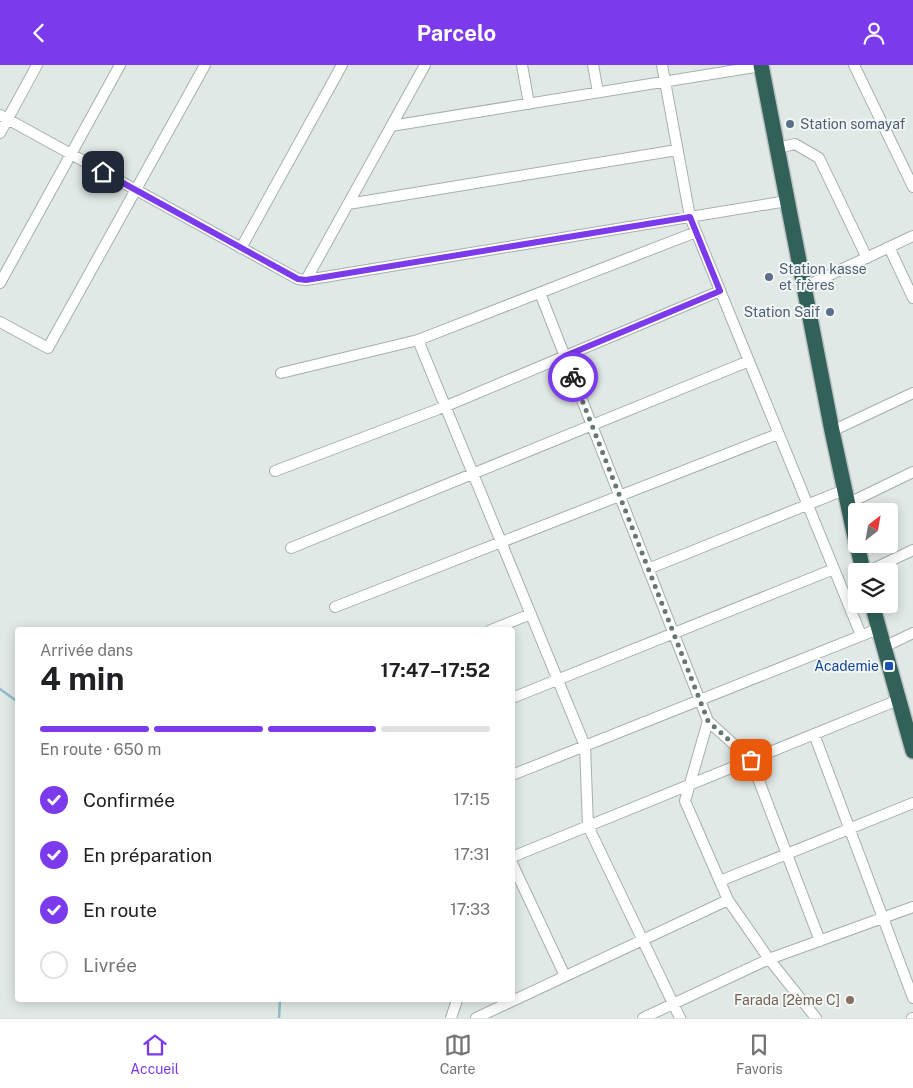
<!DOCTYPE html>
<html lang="fr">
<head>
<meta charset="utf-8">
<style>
  body { margin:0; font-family:"Public Sans",sans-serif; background:#f6f6f6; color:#202124; height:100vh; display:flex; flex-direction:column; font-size:19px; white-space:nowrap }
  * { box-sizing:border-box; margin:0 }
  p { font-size:16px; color:#757577 }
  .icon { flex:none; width:28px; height:28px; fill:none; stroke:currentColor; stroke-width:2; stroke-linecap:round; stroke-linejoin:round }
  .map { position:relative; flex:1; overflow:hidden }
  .sheet { position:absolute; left:15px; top:562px; width:500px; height:375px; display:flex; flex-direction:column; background:#fff; border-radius:5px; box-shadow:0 2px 12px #0003 }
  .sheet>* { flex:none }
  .needle { width:32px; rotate:31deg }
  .controls { position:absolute; left:848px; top:438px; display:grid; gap:10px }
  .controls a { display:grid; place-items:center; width:50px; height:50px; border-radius:5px; background:#fff; box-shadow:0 2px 12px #0003; font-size:25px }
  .pin { position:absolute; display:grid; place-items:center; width:42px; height:42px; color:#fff; margin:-21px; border-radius:10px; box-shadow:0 2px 8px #0006 }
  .courier { position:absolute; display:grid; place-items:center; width:50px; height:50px; margin:-25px; border:4px solid #7c3aed; border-radius:50%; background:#fff; color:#222; box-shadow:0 1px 6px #0007 }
  .headline em { font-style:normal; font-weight:700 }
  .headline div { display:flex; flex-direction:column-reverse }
  .headline { display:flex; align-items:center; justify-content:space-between; height:85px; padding:0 25px }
  h1 { font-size:32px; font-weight:700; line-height:38px }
  .bar { display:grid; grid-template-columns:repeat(4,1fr); gap:8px 5px; align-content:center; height:60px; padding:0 25px }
  .bar i { height:6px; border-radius:4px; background:#e0e0e0 }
  .bar .current { background:#7c3aed }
  .bar p { grid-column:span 4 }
  ol { padding:0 25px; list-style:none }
  li { display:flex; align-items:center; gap:15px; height:55px }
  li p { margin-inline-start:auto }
  li .icon { padding:5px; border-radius:50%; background:#7c3aed; color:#fff; stroke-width:4 }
  li:last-child { color:#757577 }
  li i { width:28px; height:28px; border:2px solid #e0e0e0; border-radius:50% }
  header { display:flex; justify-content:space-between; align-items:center; height:65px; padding:0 25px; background:#7c3aed; color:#fff; font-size:22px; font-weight:700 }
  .tabs { display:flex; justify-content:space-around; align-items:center; height:70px; border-top:1px solid #e0e0e0; background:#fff; font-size:14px; color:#757577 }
  .tabs a { display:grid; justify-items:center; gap:2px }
  .tabs .current { color:#7c3aed }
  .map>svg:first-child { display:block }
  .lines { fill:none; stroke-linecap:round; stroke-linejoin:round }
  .stream { stroke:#8fbec9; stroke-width:2.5 }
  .street-casing { stroke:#a4b0ad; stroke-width:12 }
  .highway-casing { stroke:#bdc3c2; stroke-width:18 }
  .street { stroke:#fff; stroke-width:10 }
  .highway { stroke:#326159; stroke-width:15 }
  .done { stroke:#667672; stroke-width:5; stroke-dasharray:0 9 }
  .route { stroke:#7c3aed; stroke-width:6 }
  .service-dot { fill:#5c6f8a; stroke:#f1f7f4; stroke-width:2 }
  .transit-dot { fill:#1a4fb4; stroke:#f1f7f4; stroke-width:2 }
  .education-dot { fill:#8d6e63; stroke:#f1f7f4; stroke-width:2 }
  .labels { text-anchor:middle; stroke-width:4; stroke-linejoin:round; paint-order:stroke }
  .service-label { font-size:14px; fill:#4e5e75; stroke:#f1f7f4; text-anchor:start }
  .transit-label { font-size:14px; fill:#164399; stroke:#f1f7f4; text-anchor:end }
  .education-label { font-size:14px; fill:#785e54; stroke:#f1f7f4; text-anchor:end }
</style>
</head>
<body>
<header><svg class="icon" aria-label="back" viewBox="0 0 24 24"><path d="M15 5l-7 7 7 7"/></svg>Parcelo<svg class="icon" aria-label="person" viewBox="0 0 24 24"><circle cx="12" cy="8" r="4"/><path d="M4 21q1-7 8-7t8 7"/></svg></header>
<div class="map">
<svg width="913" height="953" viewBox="0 0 913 953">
  <rect width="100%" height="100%" fill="#e1e9e6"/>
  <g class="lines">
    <path class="stream" d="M0,624L18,637
      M279,953L280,935"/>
    <g class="street-casing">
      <path id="street" d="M522,0L529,39
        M593,0L598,27
        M662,0L690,152L861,570
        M854,0L913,122
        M0,50L298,214L306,215L787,136
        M391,61L761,1
        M0,68L37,0
        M777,83L795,79L819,93L867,193
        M348,139L677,85
        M889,182L913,233
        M241,183L342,0
        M306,215L425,0
        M0,218L120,0
        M804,222L913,171
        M540,228L708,656L751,695L820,876
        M0,257L48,283L205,0
        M418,275L585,681L588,761L680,953
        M281,308L418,275L696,167
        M832,366L913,328
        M275,406L444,342L720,226
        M847,439L913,407
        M291,483L749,296
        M648,504L844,425
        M869,506L913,485
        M335,542L778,369
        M491,565L531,549
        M882,583L913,568
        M512,633L834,504
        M708,656L685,736L728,835L769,894L816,953
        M814,669L913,933
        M512,710L878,564
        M512,792L898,635
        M512,798L565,911
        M720,816L913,738
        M451,953L457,935
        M476,953L728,835
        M643,953L769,894L913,842
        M912,953H913"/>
    </g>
    <g class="highway-casing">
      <path id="highway" d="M761,0L832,366L856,477
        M857,479L863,506
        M872,539L913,686"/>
    </g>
    <use href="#street" class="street"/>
    <use href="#highway" class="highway"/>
  </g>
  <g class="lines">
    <path class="done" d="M573,312L708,656L751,695"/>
    <path class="route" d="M103,107L298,214L306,215L690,152L720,226L565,291L573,312"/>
  </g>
  <g class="service-dot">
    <circle cx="790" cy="59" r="5"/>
    <circle cx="769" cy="212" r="5"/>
    <circle cx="830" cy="247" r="5"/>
  </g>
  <rect class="transit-dot" x="884" y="596" width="10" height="10" rx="2.5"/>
  <circle class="education-dot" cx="850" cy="935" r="5"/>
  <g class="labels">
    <g class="service-label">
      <text x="800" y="64">Station somayaf</text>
      <text x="779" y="209">Station kasse<tspan x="779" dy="16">et frères</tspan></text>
      <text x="820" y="252" text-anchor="end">Station Saif</text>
    </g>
    <g class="transit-label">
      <text x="879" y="606">Academie</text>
    </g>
    <g class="education-label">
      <text x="840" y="940">Farada [2ème C]</text>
    </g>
  </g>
</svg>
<div class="controls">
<a><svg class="needle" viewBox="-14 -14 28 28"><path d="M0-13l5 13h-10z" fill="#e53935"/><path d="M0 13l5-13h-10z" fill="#757577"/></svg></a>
<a><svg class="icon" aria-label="layers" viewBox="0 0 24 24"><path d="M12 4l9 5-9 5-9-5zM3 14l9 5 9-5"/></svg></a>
</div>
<div class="pin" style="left:751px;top:695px;background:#ea580c"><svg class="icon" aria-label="bag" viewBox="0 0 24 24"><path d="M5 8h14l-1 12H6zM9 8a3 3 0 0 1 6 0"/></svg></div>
<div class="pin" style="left:103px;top:107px;background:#1f2937"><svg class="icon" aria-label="home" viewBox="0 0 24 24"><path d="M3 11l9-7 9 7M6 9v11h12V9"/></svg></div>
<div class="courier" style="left:573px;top:312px"><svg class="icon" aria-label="bike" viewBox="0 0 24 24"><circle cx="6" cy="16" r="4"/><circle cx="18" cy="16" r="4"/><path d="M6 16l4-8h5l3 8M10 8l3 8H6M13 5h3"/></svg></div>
<section class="sheet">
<div class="headline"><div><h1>4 min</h1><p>Arrivée dans</p></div><em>17:47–17:52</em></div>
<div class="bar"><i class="current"></i><i class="current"></i><i class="current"></i><i></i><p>En route · 650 m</p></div>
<ol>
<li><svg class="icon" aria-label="check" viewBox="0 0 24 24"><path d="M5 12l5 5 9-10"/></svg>Confirmée<p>17:15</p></li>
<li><svg class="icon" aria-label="check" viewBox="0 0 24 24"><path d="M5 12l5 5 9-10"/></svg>En préparation<p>17:31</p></li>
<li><svg class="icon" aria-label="check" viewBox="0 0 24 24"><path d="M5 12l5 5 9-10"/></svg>En route<p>17:33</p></li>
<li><i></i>Livrée</li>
</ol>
</section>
</div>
<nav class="tabs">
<a class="current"><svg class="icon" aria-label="home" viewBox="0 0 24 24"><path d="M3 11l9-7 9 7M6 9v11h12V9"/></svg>Accueil</a>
<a><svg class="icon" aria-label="map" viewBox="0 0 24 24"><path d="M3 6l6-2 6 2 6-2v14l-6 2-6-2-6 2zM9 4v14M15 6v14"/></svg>Carte</a>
<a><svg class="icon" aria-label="saved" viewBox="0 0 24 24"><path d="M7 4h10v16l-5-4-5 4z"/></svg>Favoris</a>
</nav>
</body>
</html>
